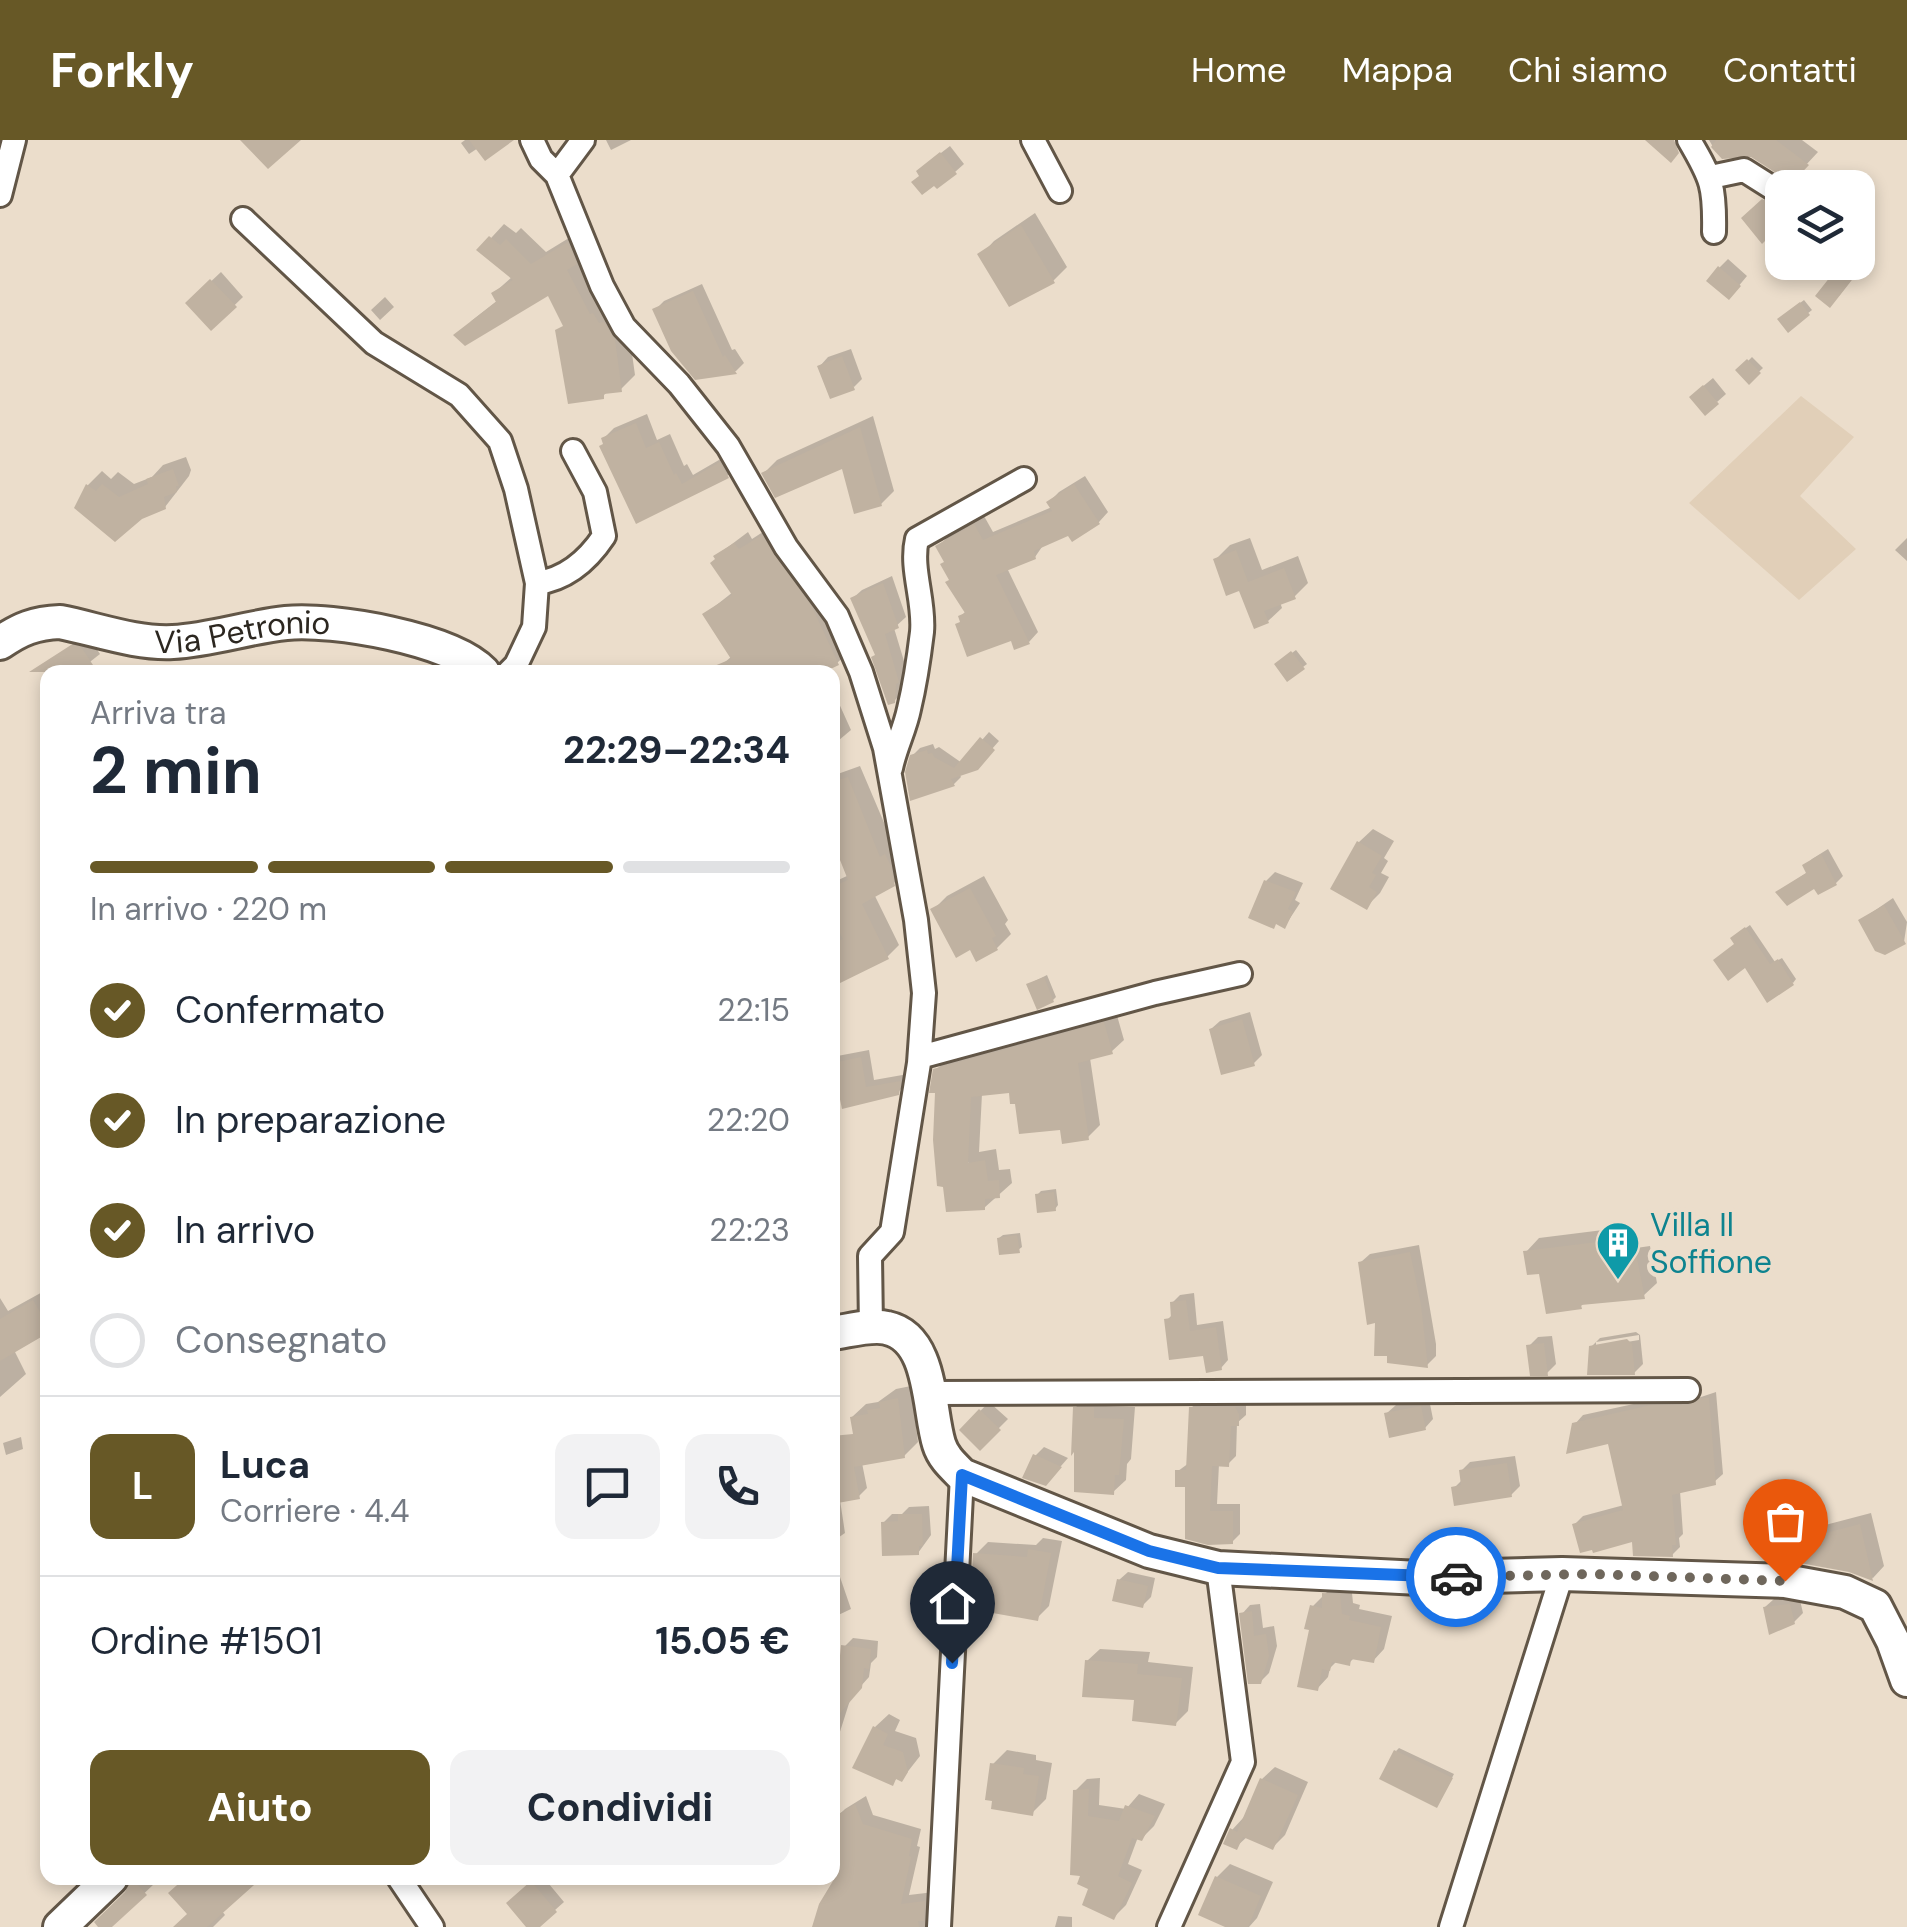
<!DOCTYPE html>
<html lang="it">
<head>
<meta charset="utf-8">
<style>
  body { margin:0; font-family:"DM Sans",sans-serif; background:#f2f2f3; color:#1f2937; height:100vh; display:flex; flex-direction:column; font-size:38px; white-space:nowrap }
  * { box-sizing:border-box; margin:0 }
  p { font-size:32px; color:#747a83 }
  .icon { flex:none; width:55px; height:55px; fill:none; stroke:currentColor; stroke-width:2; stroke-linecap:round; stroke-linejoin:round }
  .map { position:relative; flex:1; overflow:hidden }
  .sheet { position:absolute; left:40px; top:525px; width:800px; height:1220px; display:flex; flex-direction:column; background:#fff; border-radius:20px; box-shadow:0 5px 15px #0003 }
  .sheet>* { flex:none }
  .buttons { position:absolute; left:1765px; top:30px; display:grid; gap:20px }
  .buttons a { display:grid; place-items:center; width:110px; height:110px; border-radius:20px; background:#fff; box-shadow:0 5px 15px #0003; font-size:50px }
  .pin { position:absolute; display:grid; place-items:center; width:85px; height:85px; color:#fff; margin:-102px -42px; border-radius:50% 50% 50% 0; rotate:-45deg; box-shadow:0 0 10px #0007 }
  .pin .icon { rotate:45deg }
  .courier { position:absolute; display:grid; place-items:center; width:100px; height:100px; margin:-50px; border:8px solid #1a73e8; border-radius:50%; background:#fff; color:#222; box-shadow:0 2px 12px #0007 }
  .head em { font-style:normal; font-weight:700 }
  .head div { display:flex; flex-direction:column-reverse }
  .head { display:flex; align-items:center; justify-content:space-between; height:170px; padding:0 50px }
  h1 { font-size:65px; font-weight:700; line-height:75px }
  .bar { display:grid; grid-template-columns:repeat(4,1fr); gap:15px 10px; align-content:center; height:120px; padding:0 50px }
  .bar i { height:12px; border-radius:8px; background:#e0e1e3 }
  .bar .selected { background:#675826 }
  .bar p { grid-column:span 4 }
  .line { display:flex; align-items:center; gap:25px; padding:0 50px; border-top:2px solid #e0e1e3 }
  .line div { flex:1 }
  .round { display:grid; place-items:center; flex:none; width:105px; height:105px; border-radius:20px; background:#f2f2f3 }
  ol { padding:0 50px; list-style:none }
  li { display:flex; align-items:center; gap:30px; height:110px }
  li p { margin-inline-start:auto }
  li .icon { padding:10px; border-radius:50%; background:#675826; color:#fff; stroke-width:4 }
  li:last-child { color:#747a83 }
  li i { width:55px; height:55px; border:5px solid #e0e1e3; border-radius:50% }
  .primary-button { display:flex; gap:20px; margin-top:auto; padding:20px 50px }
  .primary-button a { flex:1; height:115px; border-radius:20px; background:#675826; color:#fff; font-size:40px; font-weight:700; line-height:115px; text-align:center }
  .primary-button a+a { background:#f2f2f3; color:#1f2937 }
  header { display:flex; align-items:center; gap:60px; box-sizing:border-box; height:140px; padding:0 50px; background:#675826; color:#fff }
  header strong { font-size:48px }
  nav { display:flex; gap:55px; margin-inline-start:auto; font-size:35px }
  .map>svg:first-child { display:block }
  .built { fill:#e1cfb8 }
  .shadow { fill:#0003; fill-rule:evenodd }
  .building { fill:#c0b2a1 }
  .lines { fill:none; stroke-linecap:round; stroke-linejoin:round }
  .street-casing { stroke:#625647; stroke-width:28 }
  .secondary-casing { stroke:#625647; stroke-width:38 }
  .street { stroke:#fff; stroke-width:22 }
  .secondary { stroke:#fff; stroke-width:32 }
  .done { stroke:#6f675c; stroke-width:10; stroke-dasharray:0 18 }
  .route { stroke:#1a73e8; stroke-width:12 }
  .labels { text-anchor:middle; stroke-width:9; stroke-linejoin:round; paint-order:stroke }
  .street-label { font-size:32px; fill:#2c2720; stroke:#ebddcb }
  .culture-label { font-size:32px; fill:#0d838f; stroke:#ebddcb; text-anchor:start }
</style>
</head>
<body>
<header>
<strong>Forkly</strong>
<nav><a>Home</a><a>Mappa</a><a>Chi siamo</a><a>Contatti</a></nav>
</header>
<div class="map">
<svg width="1907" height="1787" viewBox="0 0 1907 1787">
  <rect width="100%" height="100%" fill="#ebddcb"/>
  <path class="built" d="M1801,256L1854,297L1800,356L1856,409L1799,460L1689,363Z"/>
  <path class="shadow" d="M465,0H509L478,8L469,14L461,3Z
    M606,0H631L611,10Z
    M1709,0H1802L1818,12L1792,40L1751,14L1716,12Z
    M950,6L964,24L955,32L928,23Z
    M1773,52L1782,57V81L1762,100L1753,70Z
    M1035,73L1067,127L1053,141L981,115L994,101Z
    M504,84L516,93L521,88L546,112L582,90L628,185L635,235L621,249L608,251L603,256L549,152L470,182L498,160L494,153L512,137L480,110Z
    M1728,119L1747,136L1737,148L1719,128Z
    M1845,122H1858L1862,126L1839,156L1818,155Z
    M221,132L243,157L211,188L188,163Z
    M702,144L732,210L735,209L744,223L736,231L696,237L655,170L664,161Z
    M385,157L394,167L380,180L371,170Z
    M1804,160L1812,170L1788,189L1784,175Z
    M851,209L862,239L854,247L820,226L828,217Z
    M1752,217L1763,228L1749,241L1739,230Z
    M1713,238L1726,254L1717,262L1701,248Z
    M647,274L657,300L670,294L684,326L687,324L693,335L731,313L738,325L727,336L637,381L604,298L614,288Z
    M873,276L894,351L881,364L843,326L764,333L777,320Z
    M186,317L191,330L189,336L165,367H77L88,345L102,331L111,339L118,332L134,344L152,337L163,325Z
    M1085,336L1108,372L1099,382L1044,404L1035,417L1007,428L1038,492L1029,502L962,480L961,476L966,471L938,406L948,397L984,376L993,392L1052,367L1049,362L1059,352Z
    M775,384L850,511L837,523L824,530L825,532H728L723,524L732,516L705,474L733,452L716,416L748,392L752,399Z
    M1250,398L1262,430L1298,416L1308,443L1294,457L1280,462L1282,468L1268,481L1216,419L1230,405Z
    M1907,398V421L1895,410Z
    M892,436L906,477L894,488L907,531L904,534L903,552L894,561L853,458L862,450Z
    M82,497L90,499L100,514L77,532H54L48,523Z
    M1296,510L1307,524L1303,527L1281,521Z
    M832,548L851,590L832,606Z
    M989,592L999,601L976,627L959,633L961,637L954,644L912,657V616L920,608L933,604L935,609L939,607L962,623Z
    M860,626L905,732L893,744L874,754L899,805L887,817L832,844V743L849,735L832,694V636Z
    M1373,689L1394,701L1384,718L1388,721L1381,733L1389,737L1380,753L1366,767L1333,748L1359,702Z
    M1828,709L1843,736L1836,743L1778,752L1808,732L1805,726L1812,719Z
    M1275,732L1303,743L1295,760L1300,763L1285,786L1266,741Z
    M984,736L1008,780L1005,784L1011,794L997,808L971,807L933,770L947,756Z
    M1893,758L1907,782L1904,802L1861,780Z
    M1750,785L1775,822L1782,818L1796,839L1793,843L1737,804L1736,795Z
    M1047,835L1056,857L1053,860L1029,844Z
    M1116,872L1124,900L1111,912L1090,918L1100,985L1088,997L1062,988L1017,962L1012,950L982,954L979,1012L996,1009L999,1030L1010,1029L1012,1043L984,1068L936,930L948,918Z
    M1250,872L1262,915L1253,924L1211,889L1220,881Z
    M869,910L874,940L908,934L906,944L897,953L832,943V917Z
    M1056,1049L1058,1065L1055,1069L1038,1054L1041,1051Z
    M1619,1088L1622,1110L1650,1106L1657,1143L1643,1156L1585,1162L1580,1167L1526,1112L1539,1098Z
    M1020,1093L1022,1107L1018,1110L999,1098L1003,1095Z
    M1419,1105L1436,1204V1216L1427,1225L1378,1181L1361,1122L1370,1114Z
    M46,1150L48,1190L14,1210L26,1234L0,1257V1158L8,1171Z
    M1194,1153L1197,1185L1223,1181L1228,1220L1221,1228L1167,1180L1173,1174L1172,1163L1180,1155Z
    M1636,1192L1640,1195L1643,1224L1634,1233L1591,1207L1600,1198ZM1639,1195V1200L1596,1207V1202Z
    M1552,1196L1556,1224L1547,1233L1529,1206L1538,1197Z
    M911,1246L918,1302L904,1316L862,1323L867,1348L859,1356L840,1360L845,1393L832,1402V1322L859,1318L852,1277L866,1264L878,1262L896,1249Z
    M1716,1252L1723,1334L1714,1342L1680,1351L1683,1394L1679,1398L1680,1407L1672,1415L1635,1398L1575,1384L1583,1376L1624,1365L1610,1301L1575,1284L1583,1275L1661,1258H1698Z
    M1088,1256H1106V1266L1135,1267L1131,1319L1127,1324L1126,1340L1113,1352L1075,1268Z
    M1429,1259L1433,1279L1425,1288L1387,1273L1396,1265Z
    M1200,1260H1243L1246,1265V1275L1237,1283L1236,1316L1228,1324H1219L1217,1364H1240V1394L1232,1402L1178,1331L1189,1323L1191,1268Z
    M989,1262L1008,1279L980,1307L962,1290Z
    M21,1297L23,1309L6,1315L3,1303Z
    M1044,1307L1068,1318L1054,1334L1035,1316Z
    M1515,1316L1520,1346L1511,1355L1454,1348L1463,1339L1461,1331L1470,1322Z
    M929,1366L931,1395L918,1413L883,1383L892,1374H902L909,1367Z
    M1871,1373L1884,1426L1873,1438L1849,1430L1797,1402L1810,1389Z
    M1043,1398L1062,1401L1049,1466L1037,1478L976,1414L988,1402L1036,1405Z
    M1128,1432L1155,1438L1151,1457L1142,1466L1119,1440Z
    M840,1437L851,1469L832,1478V1440Z
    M1336,1443H1351L1353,1463L1360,1465L1359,1469L1392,1476L1384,1509L1373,1521L1355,1517L1349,1523L1337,1521L1330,1528L1328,1537L1317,1549L1312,1467Z
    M1799,1456L1803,1473L1794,1482L1765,1467L1774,1459Z
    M1260,1464L1263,1488L1274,1486L1277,1506L1269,1533L1260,1542L1242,1474L1250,1465Z
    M853,1498L878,1501L877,1517L871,1523L869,1537L851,1557L832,1617V1548L839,1550L844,1507Z
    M1100,1509L1150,1512L1148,1522L1193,1527L1188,1571L1175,1584L1137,1558L1087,1521Z
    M889,1574L900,1580L895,1591L916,1598L920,1616L902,1639L898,1637L892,1643L875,1587Z
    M1399,1608L1454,1634L1440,1661L1396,1611Z
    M1007,1610L1036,1615V1620L1052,1623L1046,1659L1032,1673L993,1624Z
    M1275,1627L1308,1642L1285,1695L1273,1707L1248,1696L1236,1707L1232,1690L1244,1677L1262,1639Z
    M1100,1638L1099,1665L1126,1669L1139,1654L1165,1664L1154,1686L1142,1698L1138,1697L1128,1724L1142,1730L1126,1765L1114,1777L1083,1734L1075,1651L1087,1639Z
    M866,1656L873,1675L921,1689L917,1706L920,1707L909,1755L934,1752L927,1787H815L842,1730L832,1682L845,1669Z
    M1230,1724L1273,1742L1257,1778L1249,1787H1232L1217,1737Z
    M133,1738H147L154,1744L109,1787H102L127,1753Z
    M187,1738H258L222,1771L225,1775L213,1787H177L190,1774L171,1753Z
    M538,1738H544L564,1762L536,1787H529L518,1754Z
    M1058,1776L1072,1777V1787H1055Z"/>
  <path class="building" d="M240,0H301L268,29Z
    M469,0H514L485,21Z
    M1645,0H1674L1679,13L1671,23Z
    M1716,0H1776L1809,25L1792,43L1751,17L1722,19L1711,7Z
    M940,12L957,34L937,49L934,46L922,55L911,42L919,36L916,31Z
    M1762,59L1782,69V84L1762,104L1741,78Z
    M1021,85L1055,143L1009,167L977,114Z
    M489,96L500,105L506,99L531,124L568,102L577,124L567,130L590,174L593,173L599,183L604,182L615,200L622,252L604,254V259L568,264L555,190L563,186L548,156L465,206L453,195L496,162L491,153L513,140L476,110Z
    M1718,126L1741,146L1729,160L1706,141Z
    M1838,127H1844L1855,136L1830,168L1815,156Z
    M210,139L237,167L211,191L185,163Z
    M693,151L723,217L725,215L737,234L695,240L671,211L652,169Z
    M1800,162L1810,175L1788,193L1777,179Z
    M842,216L855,250L830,259L817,226Z
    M1747,219L1761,233L1749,245L1735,230Z
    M1703,245L1719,264L1705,276L1689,257Z
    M636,283L646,308L659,302L674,335L676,333L682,344L720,322L729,338L636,384L599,306L603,304L601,298Z
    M860,287L882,366L854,374L842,329L775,358L761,333Z
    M173,329L179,346H176L177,352L164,357L166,369L142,379L115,402L74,368L86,344L96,351L102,344L119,357L148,344L146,339Z
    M1074,344L1100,384L1072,402L1068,396L1034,411L1036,419L996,435L1030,504L1014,510L1011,501L967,517L955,484L960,482L958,476L965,473L945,442L949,440L940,424L944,422L935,406L974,384L983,400L1052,371L1046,362Z
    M762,395L812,467L839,525L824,532H700L731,519L702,474L732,455L710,423L715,419L713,416L734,403L739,409Z
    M1236,410L1248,442L1284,428L1296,459L1264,471L1269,483L1254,489L1239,451L1226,456L1213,419Z
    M883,443L899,488L885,494L899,542L896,544L895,563L888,565L871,517L875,515L850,458Z
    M71,505L81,507L93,525L82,532H29Z
    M1291,511L1305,529L1287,542L1274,524Z
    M980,597L995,610L978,630L951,639L955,646L910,661L905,632L910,615L927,610L928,614L932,613L934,617L954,628Z
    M848,637L880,717L885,714L891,726L895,746L862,764L889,819L832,847V804L843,799L832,777V747L848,740L832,700V642Z
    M1357,701L1382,716L1372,733L1376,735L1369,747L1377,752L1367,770L1330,749Z
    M1821,714L1837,745L1818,755L1814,749L1787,766L1775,752L1806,733L1802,725Z
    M1264,740L1296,752L1288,769L1293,772L1285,789L1276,784L1274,789L1248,778Z
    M970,748L996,796L992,798L998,810L976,822L970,810L956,818L930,769Z
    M1884,765L1906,804L1885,815L1875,811L1858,780Z
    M1745,787L1770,824L1778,819L1794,845L1767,863L1745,828L1728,841L1713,820L1734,804L1730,798Z
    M1044,837L1054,862L1037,870L1026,844Z
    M1242,879L1255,926L1221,935L1209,889Z
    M1104,882L1113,914L1078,923L1089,1000L1062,1004L1060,990L1019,994L1015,964H1010L1009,953L971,957L968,1023L985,1020L988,1041L999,1040L1000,1058L985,1059V1070L946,1072L943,1047L937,1046L933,1000L935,953H929L933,929Z
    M861,917L866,947L901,941L899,955L842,969L837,945L832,946V923Z
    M1054,1052L1056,1071L1037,1073L1035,1054Z
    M1017,1095L1020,1113L999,1115L997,1098Z
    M1606,1101L1609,1122L1637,1118L1645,1159L1581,1165L1582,1169L1546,1174L1539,1134L1527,1135L1523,1111Z
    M1410,1112L1421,1165L1428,1228L1387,1223V1216H1374L1375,1183L1367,1185L1358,1122Z
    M33,1160L48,1186V1193L0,1221V1179Z
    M1186,1160L1190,1191L1216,1187L1222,1230L1206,1233L1203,1216L1169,1220L1164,1179L1171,1178L1170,1162Z
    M1627,1199L1632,1204L1635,1235H1587L1589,1206Z
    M1544,1203L1548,1236H1530L1526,1205Z
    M898,1258L905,1318L854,1327L860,1359L832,1364V1296L853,1294L850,1277L868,1274L867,1270L880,1268L879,1262Z
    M1700,1258H1709L1716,1345L1672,1355L1676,1405H1672L1673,1417L1633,1416L1632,1402L1593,1413L1592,1410L1580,1413L1572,1384L1623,1370L1608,1304L1566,1314L1572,1283L1651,1265H1689Z
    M1421,1266L1426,1290L1389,1298L1384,1273Z
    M1073,1267H1094V1278L1124,1279L1119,1335H1115L1114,1355L1074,1352V1312L1071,1316Z
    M1189,1267H1235L1239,1274V1286H1231L1229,1327L1212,1326L1210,1371H1233V1404L1208,1405L1185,1399V1347H1175V1330H1186Z
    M979,1269L1001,1290L980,1311L959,1290Z
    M1033,1314L1062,1327L1046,1346L1022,1338Z
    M1507,1323L1512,1357L1454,1366L1451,1347L1461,1345L1459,1330Z
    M898,1374H922L923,1406H919V1415L882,1416L881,1382L898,1381Z
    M1860,1384L1873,1441L1849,1432L1800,1423L1795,1401Z
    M1028,1409L1051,1413L1038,1481L970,1469L973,1413L1027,1417Z
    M1117,1439L1148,1446L1143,1468L1112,1461Z
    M1322,1453L1340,1454L1342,1474L1350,1476L1349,1480L1381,1487L1374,1523L1351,1519L1350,1526L1332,1522L1330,1531L1322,1529L1318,1551L1297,1547L1309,1490L1304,1489L1310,1465L1322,1468Z
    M1790,1464L1795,1484L1769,1495L1763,1467Z
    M1252,1471L1254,1496L1266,1494L1269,1516L1261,1544H1248L1239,1473Z
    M841,1505L871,1509L869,1529L864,1528L862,1548L834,1580Z
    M1085,1520L1138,1524L1137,1534L1182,1538L1176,1586L1132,1581L1134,1560L1082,1557Z
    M873,1586L888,1594L883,1605L903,1612L908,1632L902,1642L896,1639L893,1646L852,1628Z
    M1394,1610L1453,1638L1437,1668L1379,1639Z
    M990,1623L1024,1628L1023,1634L1039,1636L1033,1676L991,1669L992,1661L985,1660Z
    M1260,1638L1298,1655L1273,1710L1243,1697L1237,1710L1223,1704L1230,1688L1237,1692Z
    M1089,1649L1088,1676L1119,1681L1125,1665L1155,1676L1142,1701L1132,1698L1118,1736L1132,1743L1114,1780L1082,1765L1088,1749L1077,1744L1080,1736L1070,1735L1073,1650Z
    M855,1664L863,1684L912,1699L909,1716L911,1717L901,1764L925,1761L924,1781H918L919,1787H812L819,1764L839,1731L832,1727V1678Z
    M1215,1736L1261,1756L1248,1787H1225L1198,1775Z
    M131,1738L147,1755L112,1787H98L94,1782L125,1752Z
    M185,1738H262L207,1787H173L187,1774L168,1753Z
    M531,1741L557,1772L540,1787H526L506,1763Z"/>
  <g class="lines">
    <g class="street-casing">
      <path id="street" d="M532,0L541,19L557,35L602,146L624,187L679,244L728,306L786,407L837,476L861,532L885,608L916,780L924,853L919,923L892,1092L870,1116L871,1188
        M1033,0L1060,51
        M1689,0C1712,39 1715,47 1714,92
        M557,35L583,0
        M1711,37L1744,30L1782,54
        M1806,48L1808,46
        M0,55L14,0
        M243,79L374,203L459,255L500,301L516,349L537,443L534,487L516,525L509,532
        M537,443C566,439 588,420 604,396L595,352L573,311
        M891,628C895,608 905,589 909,569C915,544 919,517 922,492C925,461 910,429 917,399L1024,339
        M920,917L1155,853L1240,834
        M930,1253L1688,1250
        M399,1738L432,1787
        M939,1787L962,1335
        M1169,1787L1243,1622L1218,1428
        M1451,1787L1562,1434"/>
    </g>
    <g class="secondary-casing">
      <g id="secondary">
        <path id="s1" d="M0,503C20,489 35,483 60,482C96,489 136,504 173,502C211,500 248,487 286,483C332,478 452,499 483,532"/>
        <path d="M832,1193C848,1191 872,1184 887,1188C933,1198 928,1269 939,1304C943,1317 952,1325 962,1335L1149,1411L1218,1428L1420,1438L1562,1434L1785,1441L1845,1452L1875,1466L1893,1501L1907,1540"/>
        <path d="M60,1787L111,1738"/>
      </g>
    </g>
    <use href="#street" class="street"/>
    <use href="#secondary" class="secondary"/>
  </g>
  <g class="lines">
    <path class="done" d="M1456,1437L1590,1434L1785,1441"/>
    <path class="route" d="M952,1523L962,1335L1149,1411L1218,1428L1456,1437"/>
  </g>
  <defs>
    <g id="building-pin" transform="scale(2.25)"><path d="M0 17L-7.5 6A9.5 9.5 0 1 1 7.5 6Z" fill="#0f9aa8" stroke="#ebddcb"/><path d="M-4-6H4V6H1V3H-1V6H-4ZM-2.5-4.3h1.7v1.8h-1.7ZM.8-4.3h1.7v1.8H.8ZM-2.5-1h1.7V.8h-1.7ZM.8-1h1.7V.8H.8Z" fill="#fff"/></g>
  </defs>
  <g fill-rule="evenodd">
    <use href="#building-pin" x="1618" y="1103"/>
  </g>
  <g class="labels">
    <g class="street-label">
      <text dy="11" stroke="none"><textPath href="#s1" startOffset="250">Via Petronio</textPath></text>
    </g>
    <g class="culture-label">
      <text x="1650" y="1096">Villa Il<tspan x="1650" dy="37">Soffione</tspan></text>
    </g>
  </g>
</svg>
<div class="buttons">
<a><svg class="icon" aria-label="layers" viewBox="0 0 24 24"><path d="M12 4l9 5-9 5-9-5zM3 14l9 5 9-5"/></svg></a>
</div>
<div class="pin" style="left:1785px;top:1441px;background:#ea580c"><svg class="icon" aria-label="bag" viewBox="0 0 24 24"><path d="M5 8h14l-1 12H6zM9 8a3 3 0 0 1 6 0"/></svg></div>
<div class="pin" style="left:952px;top:1523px;background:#1f2937"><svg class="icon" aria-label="home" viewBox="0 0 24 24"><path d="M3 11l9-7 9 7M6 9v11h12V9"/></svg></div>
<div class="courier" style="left:1456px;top:1437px"><svg class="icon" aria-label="car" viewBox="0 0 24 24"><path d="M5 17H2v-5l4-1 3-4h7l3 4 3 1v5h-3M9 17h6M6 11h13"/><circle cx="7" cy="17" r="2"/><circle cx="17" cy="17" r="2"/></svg></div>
<section class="sheet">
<div class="head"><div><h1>2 min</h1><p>Arriva tra</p></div><em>22:29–22:34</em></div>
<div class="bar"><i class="selected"></i><i class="selected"></i><i class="selected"></i><i></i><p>In arrivo · 220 m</p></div>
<ol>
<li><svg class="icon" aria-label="check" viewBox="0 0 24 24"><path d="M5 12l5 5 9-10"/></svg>Confermato<p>22:15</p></li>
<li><svg class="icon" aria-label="check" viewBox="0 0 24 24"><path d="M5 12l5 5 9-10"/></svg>In preparazione<p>22:20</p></li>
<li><svg class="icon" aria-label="check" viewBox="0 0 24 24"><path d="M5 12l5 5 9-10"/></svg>In arrivo<p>22:23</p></li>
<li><i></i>Consegnato</li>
</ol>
<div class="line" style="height:180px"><b class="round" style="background:#675826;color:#fff">L</b><div><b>Luca</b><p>Corriere · 4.4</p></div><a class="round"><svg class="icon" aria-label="chat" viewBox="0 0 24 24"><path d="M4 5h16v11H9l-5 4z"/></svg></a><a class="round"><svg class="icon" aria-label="phone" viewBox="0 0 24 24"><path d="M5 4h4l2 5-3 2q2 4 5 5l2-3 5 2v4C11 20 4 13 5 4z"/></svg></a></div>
<div class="line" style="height:130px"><div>Ordine #1501</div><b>15.05 €</b></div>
<div class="primary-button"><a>Aiuto</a><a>Condividi</a></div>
</section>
</div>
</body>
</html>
